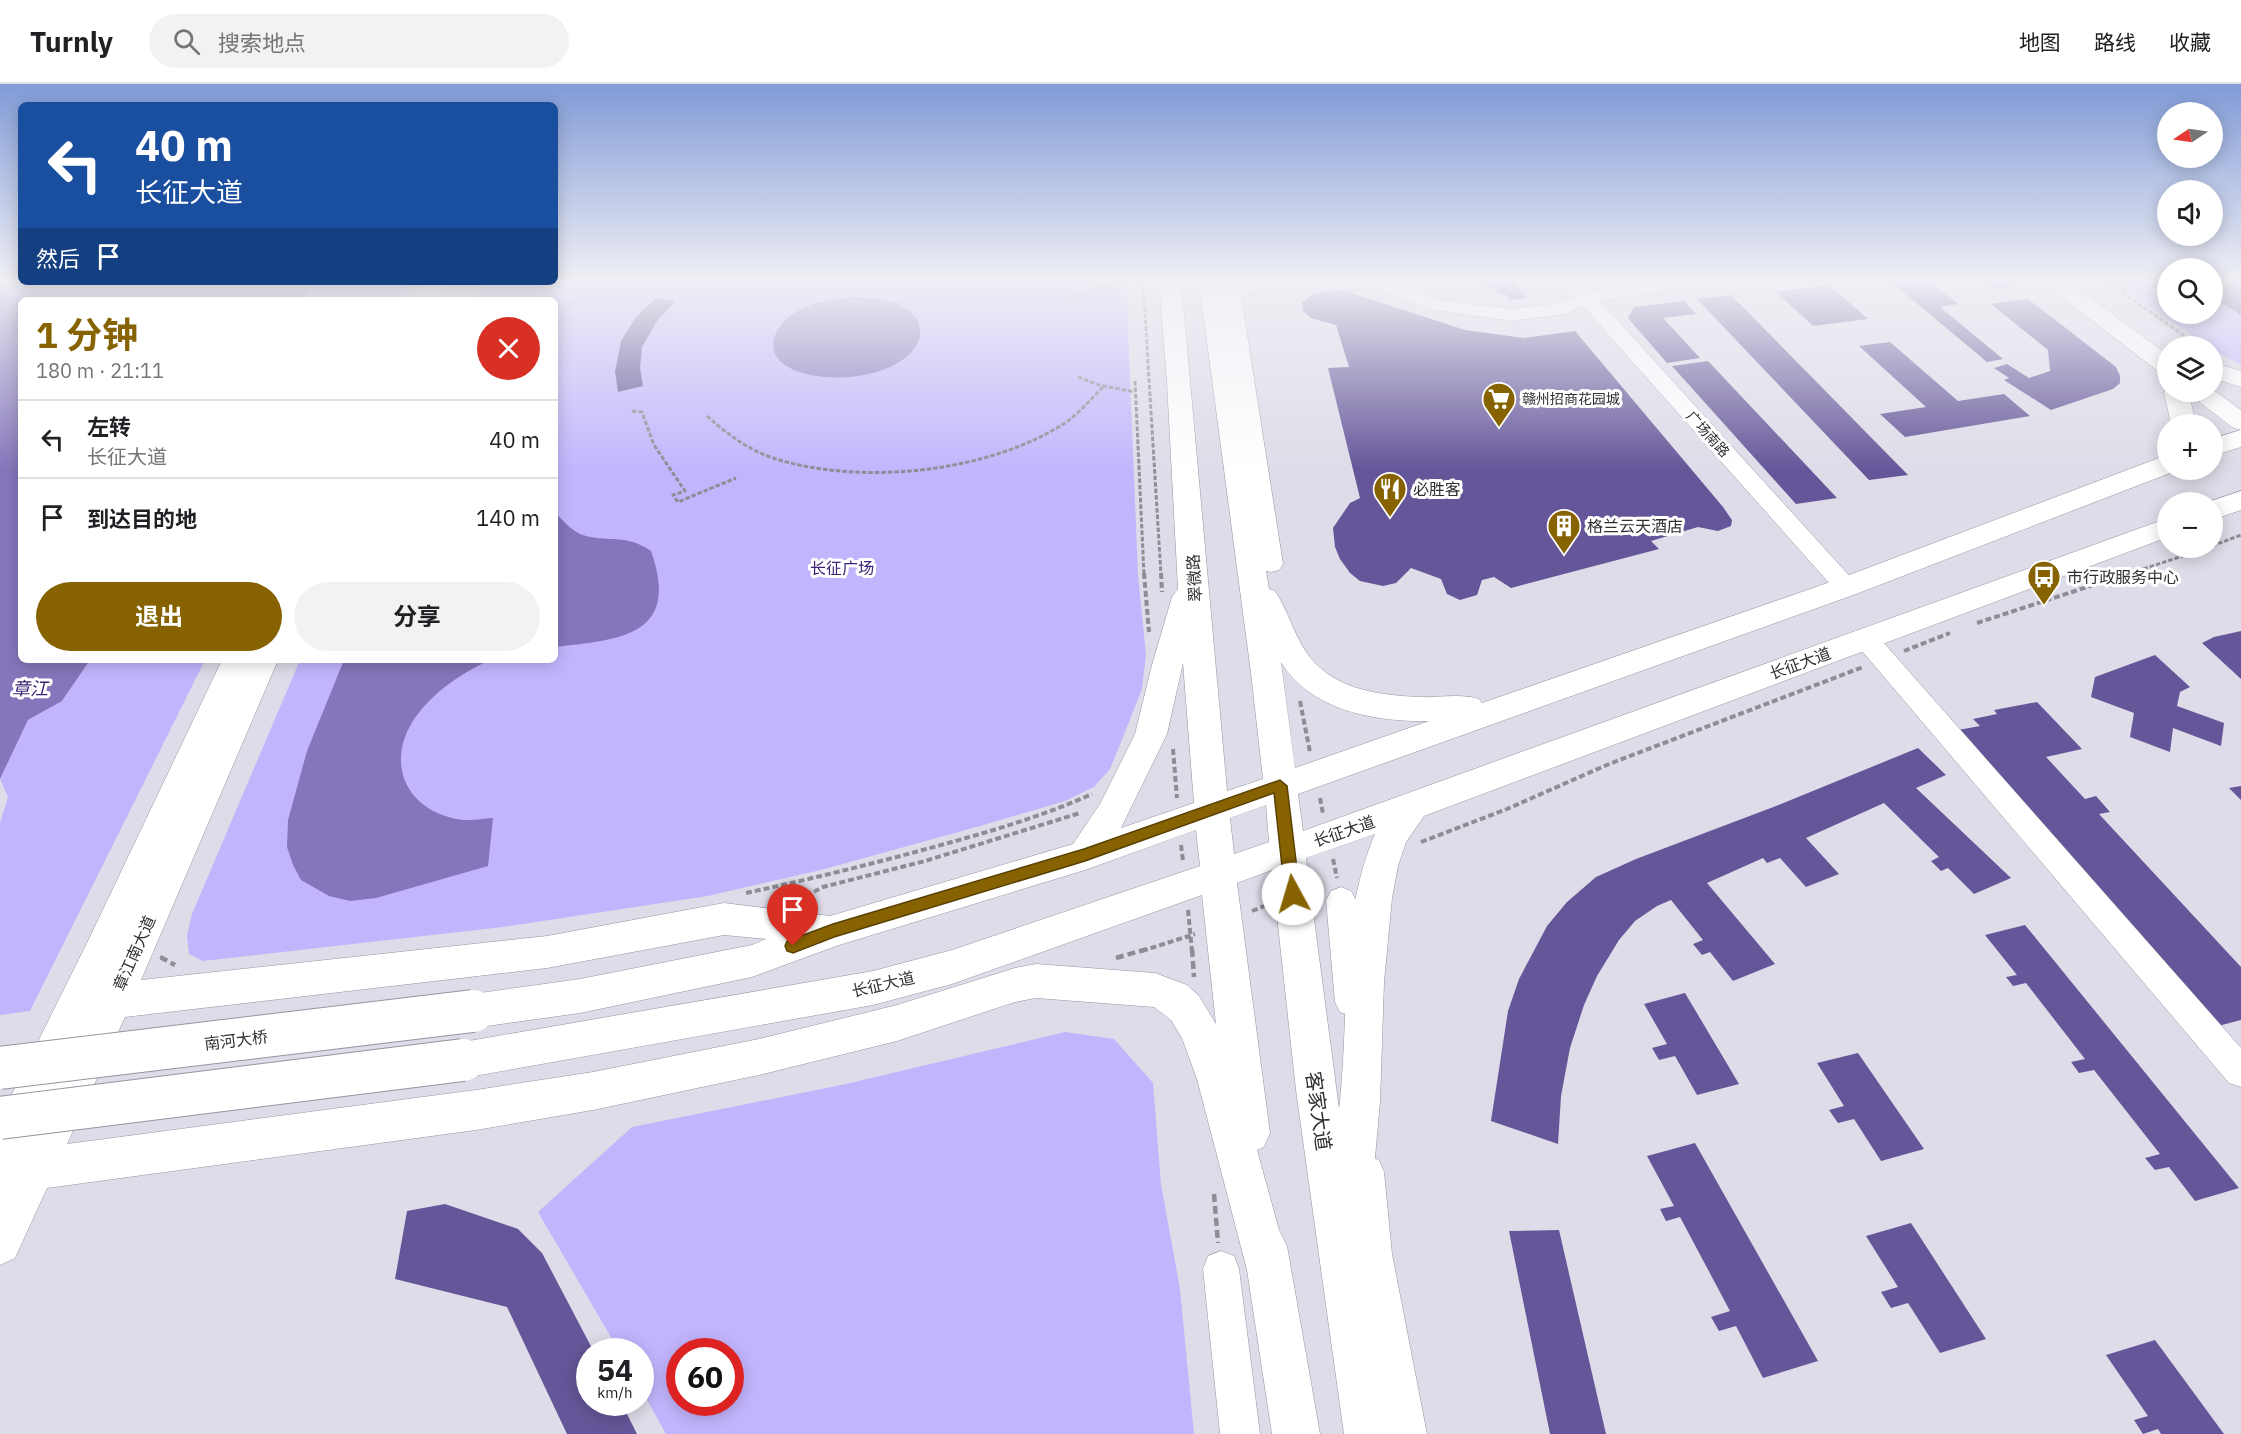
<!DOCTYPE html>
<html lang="zh">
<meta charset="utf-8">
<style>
:root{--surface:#fff;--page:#f2f2f2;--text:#202124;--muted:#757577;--line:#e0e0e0;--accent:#876200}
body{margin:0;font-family:"IBM Plex Sans","Noto Sans SC",sans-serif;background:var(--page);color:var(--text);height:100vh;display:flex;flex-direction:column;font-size:22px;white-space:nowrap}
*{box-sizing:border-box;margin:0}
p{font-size:20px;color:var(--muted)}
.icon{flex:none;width:33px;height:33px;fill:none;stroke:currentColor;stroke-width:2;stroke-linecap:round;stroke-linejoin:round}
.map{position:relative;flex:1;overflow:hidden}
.side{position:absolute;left:18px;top:213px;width:540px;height:366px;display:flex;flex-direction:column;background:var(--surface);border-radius:9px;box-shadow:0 3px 15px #0003}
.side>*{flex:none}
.banner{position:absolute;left:18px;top:18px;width:540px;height:183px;border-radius:9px;box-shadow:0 3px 15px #0003;background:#1a4fa0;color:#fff;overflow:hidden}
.needle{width:39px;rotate:257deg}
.tools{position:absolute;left:2157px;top:18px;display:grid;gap:12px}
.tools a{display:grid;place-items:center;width:66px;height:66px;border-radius:50%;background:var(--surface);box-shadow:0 3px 15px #0003;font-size:30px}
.speed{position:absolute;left:576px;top:1254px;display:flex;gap:12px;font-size:30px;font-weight:700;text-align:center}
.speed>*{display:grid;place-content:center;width:78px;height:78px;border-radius:50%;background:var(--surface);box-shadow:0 3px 15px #0003;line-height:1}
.speed small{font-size:15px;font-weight:400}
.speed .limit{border:9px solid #d22;background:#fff;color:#111}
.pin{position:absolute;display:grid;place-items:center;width:51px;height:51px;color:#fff;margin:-62px -26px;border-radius:50% 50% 50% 0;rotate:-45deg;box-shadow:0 0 6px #0007}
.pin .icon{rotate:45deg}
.me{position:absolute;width:66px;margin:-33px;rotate:354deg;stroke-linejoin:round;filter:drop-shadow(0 0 4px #0008)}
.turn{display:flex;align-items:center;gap:21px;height:126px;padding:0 18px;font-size:27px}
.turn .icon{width:78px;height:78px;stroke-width:2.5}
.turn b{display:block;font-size:42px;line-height:51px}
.then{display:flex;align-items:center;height:57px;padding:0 18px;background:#0003;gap:12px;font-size:22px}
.round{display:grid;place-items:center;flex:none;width:63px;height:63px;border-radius:32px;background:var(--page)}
.head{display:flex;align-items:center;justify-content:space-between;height:102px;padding:0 18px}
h1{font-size:36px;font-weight:700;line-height:45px;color:var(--accent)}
.button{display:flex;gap:12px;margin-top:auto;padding:12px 18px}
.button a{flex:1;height:69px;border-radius:36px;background:var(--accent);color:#fff;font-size:24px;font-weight:700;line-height:69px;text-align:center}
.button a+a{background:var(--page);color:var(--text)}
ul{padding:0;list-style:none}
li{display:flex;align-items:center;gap:18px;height:78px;padding:0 18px;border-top:2px solid var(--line)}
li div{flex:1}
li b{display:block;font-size:22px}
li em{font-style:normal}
header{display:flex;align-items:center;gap:36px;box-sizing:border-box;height:84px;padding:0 30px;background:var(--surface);border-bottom:2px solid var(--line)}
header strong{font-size:28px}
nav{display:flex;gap:33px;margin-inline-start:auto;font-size:21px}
.search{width:420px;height:54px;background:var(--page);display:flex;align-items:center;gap:15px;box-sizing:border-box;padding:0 21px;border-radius:33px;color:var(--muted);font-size:22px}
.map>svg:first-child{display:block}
</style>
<header>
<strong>Turnly</strong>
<div class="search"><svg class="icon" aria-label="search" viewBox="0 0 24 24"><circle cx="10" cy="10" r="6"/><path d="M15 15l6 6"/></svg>搜索地点</div>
<nav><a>地图</a><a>路线</a><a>收藏</a></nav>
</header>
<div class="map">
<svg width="2241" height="1350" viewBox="0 0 2241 1350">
<rect width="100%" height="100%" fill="#dedce8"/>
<path fill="#c3b5fd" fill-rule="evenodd" d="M 1126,197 L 1138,491 L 1146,571 L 1142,605 L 1125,648 L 1110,685 L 1094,703 L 1065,717 L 980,742 L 821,786 L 708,812 L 503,843 L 203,877 L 189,870 L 187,851 L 192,830 L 300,576 L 555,576 L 555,216 L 470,216 L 488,198 Z
M 2111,197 L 2167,197 L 2168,230 L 2212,230 L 2213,197 L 2241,197 L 2241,281 L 2213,266 L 2212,262 L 2207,262 Z
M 320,198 L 415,198 L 398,216 L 300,216 Z
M 90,576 L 205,576 L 30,927 L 0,931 L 0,739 L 8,713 L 0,695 L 28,636 L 62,617 Z
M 1065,948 L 1114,955 L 1153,999 L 1161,1100 L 1180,1205 L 1194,1350 L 666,1350 L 641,1305 L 640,1268 L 619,1267 L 538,1128 L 632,1043 L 846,1000 ZM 680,1268 L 730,1268 L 730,1318 L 680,1318 Z"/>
<path fill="#8576bb" d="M 0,197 L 320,198 L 300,216 L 21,216 L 21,576 L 90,576 L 62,617 L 28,636 L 0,695 Z
M 849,213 C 871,213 902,214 916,234 C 921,242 922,252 917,260 C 891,310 748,303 777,247 C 790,223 824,216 849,213 Z
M 555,429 C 564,437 573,449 586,452 C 611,458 626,450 651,467 C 681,552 620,556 555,563 Z
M 344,576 L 490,576 C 462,589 436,606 417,631 C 386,673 401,721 452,734 C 466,738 479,735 493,734 L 488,782 L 376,814 L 350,817 L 329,812 L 301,796 L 293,781 L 287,763 L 288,736 L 307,667 Z"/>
<path fill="#655699" d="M 1482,197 L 1513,197 L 1527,214 L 1510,216 L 1505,210 L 1500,211 L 1493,204 L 1488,204 Z
M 1890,197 L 1929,197 L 1958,220 L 1940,223 L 2003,275 L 1987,278 Z
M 1986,197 L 2009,197 L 2016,202 L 1996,205 Z
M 2212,197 L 2241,197 L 2241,231 L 2212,213 Z
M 1829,201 L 1868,235 L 1813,242 L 1776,208 Z
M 1342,206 L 1465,246 L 1524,254 L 1575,247 L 1723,423 L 1732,436 L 1731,442 L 1718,447 L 1698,443 L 1651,457 L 1659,465 L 1511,504 L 1494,493 L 1482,496 L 1477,511 L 1460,516 L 1447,510 L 1441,495 L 1411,484 L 1396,499 L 1383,502 L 1360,497 L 1350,489 L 1340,475 L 1335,463 L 1333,444 L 1350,419 L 1360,414 L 1328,284 L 1349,283 L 1336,241 L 1311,234 L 1303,227 L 1302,219 L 1314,209 Z
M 1731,211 L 1908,391 L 1869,396 L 1697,215 Z
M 656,214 L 676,217 L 657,237 L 642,263 L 640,284 L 643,302 L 618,308 L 615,288 L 621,257 L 636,233 Z
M 2028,215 L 2116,283 L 2120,292 L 2120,299 L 2113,305 L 2051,326 L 2004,296 L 2009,294 L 1994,284 L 2007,280 L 2029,294 L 2050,287 L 2048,266 L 1991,220 Z
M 1684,217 L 1696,230 L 1663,234 L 1700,274 L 1667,279 L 1628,234 L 1634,223 Z
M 1890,258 L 1958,317 L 2004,310 L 2030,332 L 1905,353 L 1880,330 L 1926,323 L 1859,262 Z
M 1708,277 L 1837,414 L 1796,420 L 1672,282 Z
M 2241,547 L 2241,595 L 2202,559 L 2214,553 Z
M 2155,571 L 2190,603 L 2180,608 L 2177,622 L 2224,639 L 2221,662 L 2173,644 L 2170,668 L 2130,653 L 2134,629 L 2091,613 L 2095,593 Z
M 2037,618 L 2082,665 L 2046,673 L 2085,715 L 2096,712 L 2110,728 L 2099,730 L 2241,883 L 2241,936 L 2218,942 L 1958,646 L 1980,642 L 1973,635 L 1997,630 L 1994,626 Z
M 1918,664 L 1946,691 L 1916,704 L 2011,794 L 1974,810 L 1948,784 L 1941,787 L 1931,777 L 1939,773 L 1884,719 L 1806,754 L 1839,790 L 1806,803 L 1780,774 L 1767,779 L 1763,774 L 1707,799 L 1775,880 L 1733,897 L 1710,868 L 1702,871 L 1693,860 L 1703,856 L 1671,816 L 1657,822 L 1635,837 L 1619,856 L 1597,892 L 1584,921 L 1570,964 L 1561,1012 L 1558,1060 L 1491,1037 L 1508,927 L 1519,895 L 1547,842 L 1567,818 L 1596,793 L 1636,775 L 1776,722 Z
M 2241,702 L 2241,716 L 2229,704 Z
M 2025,841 L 2239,1104 L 2195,1117 L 2169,1083 L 2155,1086 L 2145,1074 L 2160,1070 L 2094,986 L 2079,989 L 2071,978 L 2085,975 L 2026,899 L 2013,902 L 2006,893 L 2017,891 L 1985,851 Z
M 1685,909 L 1739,1000 L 1697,1011 L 1675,972 L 1659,976 L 1652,964 L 1667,960 L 1644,920 Z
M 1858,969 L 1924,1065 L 1881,1077 L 1854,1035 L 1838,1039 L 1829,1026 L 1844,1022 L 1817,979 Z
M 1695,1059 L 1818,1277 L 1763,1294 L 1736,1242 L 1719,1247 L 1711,1233 L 1730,1227 L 1680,1133 L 1666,1137 L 1660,1125 L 1674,1122 L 1647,1072 Z
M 445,1120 L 518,1145 L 542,1169 L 594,1268 L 590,1268 L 590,1318 L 621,1318 L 637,1350 L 567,1350 L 507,1223 L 395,1195 L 407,1127 Z
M 1911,1139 L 1986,1255 L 1940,1269 L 1908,1219 L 1891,1224 L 1881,1208 L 1898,1203 L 1866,1152 Z
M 1559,1146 L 1606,1350 L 1550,1350 L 1509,1147 Z
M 2155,1256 L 2224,1350 L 2161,1350 L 2158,1345 L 2143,1350 L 2134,1336 L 2148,1332 L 2106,1271 Z"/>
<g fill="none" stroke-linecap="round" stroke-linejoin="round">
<g stroke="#95949f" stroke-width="1">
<path id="minor" d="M 1220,197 L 1238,197 L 1239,200 L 1245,197 L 1271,197 L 1269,201 L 1241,212 L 1283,480 L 1279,486 L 1271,488 L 1263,486 L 1259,480 L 1223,219 L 1209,219 L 1207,215 L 1209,211 L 1221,206 Z
M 1365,197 L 1391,197 L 1440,216 L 1511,225 L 1560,219 L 1575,212 L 1562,197 L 1581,197 L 1591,208 L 1655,197 L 1699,197 L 1697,201 L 1690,203 L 1600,217 L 1854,497 L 1858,503 L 1854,509 L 1846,511 L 1838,509 L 1583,222 L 1565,230 L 1511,237 L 1429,225 L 1367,201 Z
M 1866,546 L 1875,549 L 2241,964 L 2241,1003 L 2229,999 L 1857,561 L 1854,555 L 1857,549 Z
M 1341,803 L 1351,807 L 1356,816 L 1367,918 L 1362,928 L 1351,932 L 1340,928 L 1335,918 L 1326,816 L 1331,807 Z
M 1367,1071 L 1379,1076 L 1384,1088 L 1392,1170 L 1427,1350 L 1387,1350 L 1356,1170 L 1350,1088 L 1355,1076 Z
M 1221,1167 L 1234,1172 L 1239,1185 L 1260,1350 L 1220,1350 L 1203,1185 L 1208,1172 Z"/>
</g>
<g stroke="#95949f" stroke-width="1">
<path id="major" d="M 1159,197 L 1181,197 L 1227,707 L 1263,695 L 1251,589 L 1199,197 L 1221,197 L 1269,505 L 1275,507 C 1287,525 1293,547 1304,565 C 1329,605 1376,611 1419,613 C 1439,614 1460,609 1479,615 L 1482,619 L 1836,496 L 2159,374 L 2168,372 L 2168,386 L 2178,386 L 1856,510 L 1298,710 L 1303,747 L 2168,434 L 2168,453 L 1424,732 L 1406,758 L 1398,782 L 1392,814 L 1384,898 L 1380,1018 L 1369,1140 L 1362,1155 L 1359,1157 L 1392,1350 L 1344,1350 L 1296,1006 L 1272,786 L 1237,799 L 1270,1049 L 1264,1063 L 1257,1066 L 1279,1146 L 1287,1162 L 1320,1350 L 1272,1350 L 1247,1186 L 1197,995 L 1182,954 L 1171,936 L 1154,923 L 1036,914 L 1015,918 L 897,957 L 759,991 L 593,1026 L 476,1046 L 47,1104 L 15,1174 L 0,1181 L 0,1034 L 88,857 L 222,576 L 278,576 L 141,896 L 547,852 L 724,819 L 830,832 L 1073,760 L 1100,720 L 1135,650 L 1152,581 L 1172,513 L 1178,505 L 1167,298 ZM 1281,578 C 1310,627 1376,638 1429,637 L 1295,684 ZM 1183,579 L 1194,719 L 1121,744 L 1167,650 ZM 1266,721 L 1269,758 L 1234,770 L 1230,734 ZM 1196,746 L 1200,782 L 952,866 L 873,887 L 463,958 L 449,963 L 443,976 L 449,989 L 463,994 L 873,921 L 952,900 L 1202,811 L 1216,940 L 1199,912 L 1187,901 L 1155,889 L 1036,880 L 1015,884 L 897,921 L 759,955 L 593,988 L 476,1006 L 67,1060 L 125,933 L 547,884 L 724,851 L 766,855 L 752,861 L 580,895 L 473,910 L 459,915 L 454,927 L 459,939 L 473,944 L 580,929 L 752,893 L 836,862 L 1085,786 ZM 1375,750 C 1338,836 1350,934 1339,1025 L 1306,774 Z
M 2041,197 L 2067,197 L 2168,271 L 2168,290 L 2159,288 Z
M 426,198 L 450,198 L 434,216 L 410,216 Z
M 2212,278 L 2241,287 L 2241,303 L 2212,294 Z
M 2168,303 L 2168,308 L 2212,308 L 2212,305 L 2241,326 L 2241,346 L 2232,343 L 2189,310 L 2196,340 L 2171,340 L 2164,308 Z
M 2241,346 L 2241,363 L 2212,372 L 2212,355 Z
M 2241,407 L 2241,426 L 2212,436 L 2212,418 L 2208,418 Z"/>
</g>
<path stroke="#8e8d95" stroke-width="3" stroke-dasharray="4.5 2" stroke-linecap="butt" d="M 1143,197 L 1161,491
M 2106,197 L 2199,262
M 1070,214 L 1101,203 L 1130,199
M 1078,293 L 1099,301 L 1135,308
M 1135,297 L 1144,491
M 632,327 L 642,328 L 654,361 L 685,407 L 673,411 L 678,418 L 736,394
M 707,332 C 727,350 750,367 776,375 C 864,402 992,388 1068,337 C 1081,327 1092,314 1104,302
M 2212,462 L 2241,451
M 2125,491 L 2207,464"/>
<path stroke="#8e8d95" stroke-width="4" stroke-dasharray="6 3" stroke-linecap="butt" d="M 1144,489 L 1149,548
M 1161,489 L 1162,508
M 1977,539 L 2130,489
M 1904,567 L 1950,549
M 1300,617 L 1310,668
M 1173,665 L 1177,714
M 1320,714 L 1323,730
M 1421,758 L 1507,725 L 1609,680 L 1863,583
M 1181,761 L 1183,777
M 1333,775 L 1337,794
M 746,809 C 811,795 876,779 941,761 C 992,747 1043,732 1092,710
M 798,816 L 823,803 L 925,777 L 1080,729
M 1188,826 L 1192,867
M 1252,827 L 1267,821
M 1142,867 L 1195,850"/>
<path stroke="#8e8d95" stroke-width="4.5" stroke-dasharray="8 4" stroke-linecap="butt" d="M 1192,865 L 1194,893
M 163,872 L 162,874 L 175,881
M 1116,874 L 1147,865
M 1214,1110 L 1218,1159"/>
<use href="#minor" fill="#fff" fill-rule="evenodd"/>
<use href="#major" fill="#fff" fill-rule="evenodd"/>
<g stroke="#95949f" stroke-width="44" stroke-linecap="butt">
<path id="major-bridge" d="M 0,984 L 473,927
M 0,1034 L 463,976"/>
</g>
<use href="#major-bridge" stroke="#fff" stroke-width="42"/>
</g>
<linearGradient id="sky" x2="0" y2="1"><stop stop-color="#809bd6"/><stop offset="0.51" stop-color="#f0eff5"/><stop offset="1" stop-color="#f0eff5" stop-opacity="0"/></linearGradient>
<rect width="2241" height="386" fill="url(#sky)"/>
<path fill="#876200" stroke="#584000" stroke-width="1.5" d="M 1280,696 L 1287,702 L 1300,810 L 1298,814 L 1293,816 L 1288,814 L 1285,810 L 1274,709 L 1085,777 L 834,853 L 793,869 L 787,867 L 785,862 L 787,857 L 833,840 L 1084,765 Z"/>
<defs>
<g id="supermarket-pin" transform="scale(1.725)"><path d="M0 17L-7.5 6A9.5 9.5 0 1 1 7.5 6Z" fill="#876200" stroke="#fff"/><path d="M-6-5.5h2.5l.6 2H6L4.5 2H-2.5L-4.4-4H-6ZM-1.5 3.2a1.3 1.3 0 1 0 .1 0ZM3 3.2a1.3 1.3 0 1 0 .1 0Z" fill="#fff"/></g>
<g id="restaurant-pin" transform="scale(1.725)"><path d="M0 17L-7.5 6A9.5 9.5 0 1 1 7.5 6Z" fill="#876200" stroke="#fff"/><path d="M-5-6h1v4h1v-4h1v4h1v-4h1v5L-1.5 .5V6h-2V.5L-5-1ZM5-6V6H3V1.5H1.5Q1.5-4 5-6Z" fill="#fff"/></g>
<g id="building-pin" transform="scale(1.725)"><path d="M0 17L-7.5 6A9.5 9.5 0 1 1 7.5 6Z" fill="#876200" stroke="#fff"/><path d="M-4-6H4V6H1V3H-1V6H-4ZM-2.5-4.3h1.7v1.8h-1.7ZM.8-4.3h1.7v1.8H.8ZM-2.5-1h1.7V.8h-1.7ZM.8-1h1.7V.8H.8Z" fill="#fff"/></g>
<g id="bus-pin" transform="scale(1.725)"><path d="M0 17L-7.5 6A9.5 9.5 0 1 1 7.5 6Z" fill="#876200" stroke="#fff"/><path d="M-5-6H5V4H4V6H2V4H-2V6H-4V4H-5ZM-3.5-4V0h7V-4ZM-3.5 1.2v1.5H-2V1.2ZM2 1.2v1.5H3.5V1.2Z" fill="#fff"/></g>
</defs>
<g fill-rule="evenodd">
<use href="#supermarket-pin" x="1499" y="315"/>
<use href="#restaurant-pin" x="1390" y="405"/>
<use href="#building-pin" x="1564" y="442"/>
<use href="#bus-pin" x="2044" y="493"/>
</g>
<g text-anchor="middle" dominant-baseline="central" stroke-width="6" stroke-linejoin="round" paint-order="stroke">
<g font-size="14" fill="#302f34" stroke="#fff" text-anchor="start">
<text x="1522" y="315">赣州招商花园城</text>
</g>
<g font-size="14" fill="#302f34" stroke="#fff">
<text transform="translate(1708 350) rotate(48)">广场南路</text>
</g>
<g font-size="16" fill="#302f34" stroke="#fff" text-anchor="start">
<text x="1413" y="405">必胜客</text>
<text x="1587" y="442">格兰云天酒店</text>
<text x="2067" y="493">市行政服务中心</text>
</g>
<g font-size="16" fill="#3e2376" stroke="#fff">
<text x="842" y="484">长征广场</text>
</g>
<g font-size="16" fill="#302f34" stroke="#fff">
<text transform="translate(1194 494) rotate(-93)">翠微路</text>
<text transform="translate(1800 579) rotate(-20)">长征大道</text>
<text transform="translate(1344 747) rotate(-19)">长征大道</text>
<text transform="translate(134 869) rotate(-66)">章江南大道</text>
<text transform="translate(883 900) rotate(-13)">长征大道</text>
<text transform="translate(236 956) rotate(-7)">南河大桥</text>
</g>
<g font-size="18" font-style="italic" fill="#3d2375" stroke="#fff">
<text x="30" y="604">章江</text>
</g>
<g font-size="20" fill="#302f34" stroke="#fff">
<text transform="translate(1319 1027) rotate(82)">客家大道</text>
</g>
</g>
</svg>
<div class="tools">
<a><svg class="needle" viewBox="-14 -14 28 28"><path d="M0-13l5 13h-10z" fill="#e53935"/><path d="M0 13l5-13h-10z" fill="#757577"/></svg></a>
<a><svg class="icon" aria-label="sound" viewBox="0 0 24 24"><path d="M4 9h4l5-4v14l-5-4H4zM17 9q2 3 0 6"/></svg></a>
<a><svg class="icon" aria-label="search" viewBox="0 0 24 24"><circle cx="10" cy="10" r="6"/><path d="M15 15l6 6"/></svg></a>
<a><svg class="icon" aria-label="layers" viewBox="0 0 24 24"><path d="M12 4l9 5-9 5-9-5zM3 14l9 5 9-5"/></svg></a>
<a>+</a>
<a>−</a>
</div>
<div class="speed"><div>54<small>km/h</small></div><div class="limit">60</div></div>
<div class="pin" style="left:793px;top:862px;background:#d93025"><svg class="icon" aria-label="arrive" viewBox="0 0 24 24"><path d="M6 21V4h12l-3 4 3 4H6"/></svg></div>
<svg class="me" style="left:1293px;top:810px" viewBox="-20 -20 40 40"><circle r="19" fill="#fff"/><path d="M0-13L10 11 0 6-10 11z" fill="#876200"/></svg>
<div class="banner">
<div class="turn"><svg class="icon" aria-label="left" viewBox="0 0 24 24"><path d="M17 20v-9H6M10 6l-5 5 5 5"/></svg><div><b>40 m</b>长征大道</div></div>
<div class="then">然后<svg class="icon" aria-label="arrive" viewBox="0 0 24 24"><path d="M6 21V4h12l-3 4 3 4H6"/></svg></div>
</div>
<section class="side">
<div class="head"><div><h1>1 分钟</h1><p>180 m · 21:11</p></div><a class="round" style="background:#d93025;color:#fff"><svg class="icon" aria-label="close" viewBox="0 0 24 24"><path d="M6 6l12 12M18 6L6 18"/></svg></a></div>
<ul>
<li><svg class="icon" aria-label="left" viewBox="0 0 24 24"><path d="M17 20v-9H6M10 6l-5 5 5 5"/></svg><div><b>左转</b><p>长征大道</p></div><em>40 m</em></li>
<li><svg class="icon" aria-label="arrive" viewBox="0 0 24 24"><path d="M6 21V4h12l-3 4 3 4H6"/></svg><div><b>到达目的地</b></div><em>140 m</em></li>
</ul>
<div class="button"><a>退出</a><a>分享</a></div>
</section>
</div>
